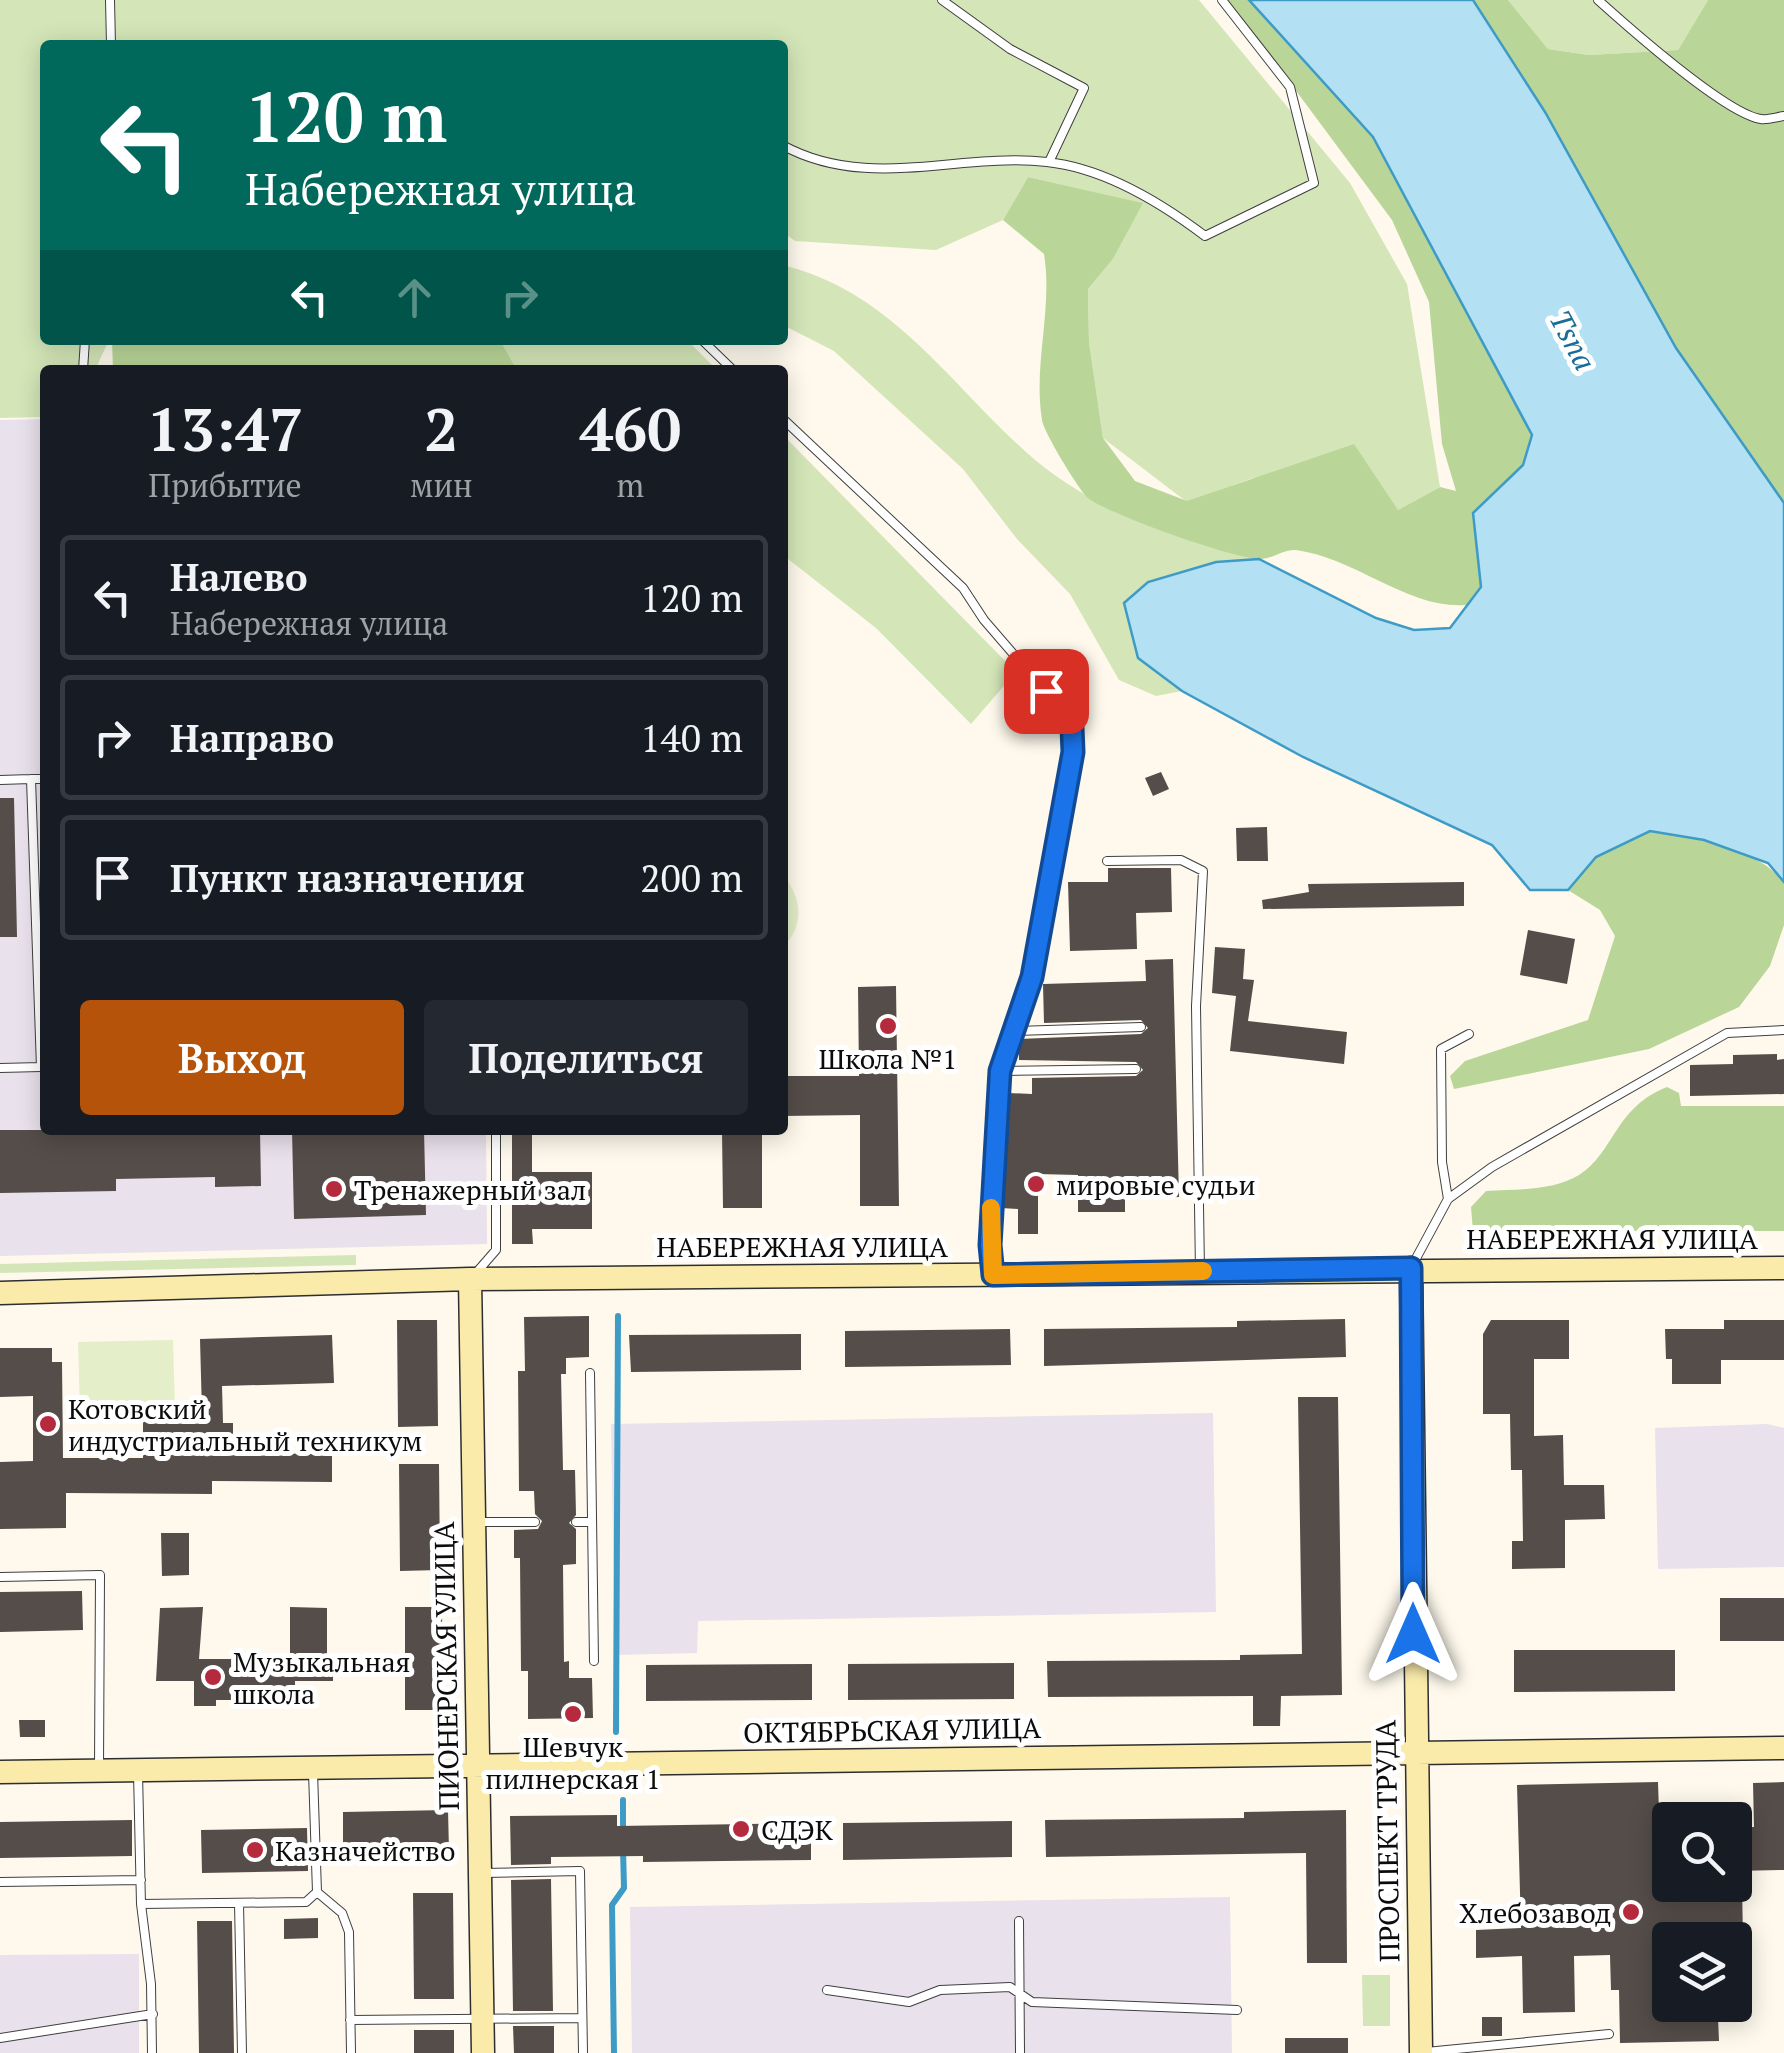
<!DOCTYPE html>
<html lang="ru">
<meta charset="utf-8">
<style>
:root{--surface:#171b24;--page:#242831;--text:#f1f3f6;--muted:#9ea1a6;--line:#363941;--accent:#b45309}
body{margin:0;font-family:"PT Serif",serif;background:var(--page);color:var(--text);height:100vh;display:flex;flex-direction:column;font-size:38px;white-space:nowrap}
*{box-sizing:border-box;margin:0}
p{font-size:32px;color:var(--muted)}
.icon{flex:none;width:55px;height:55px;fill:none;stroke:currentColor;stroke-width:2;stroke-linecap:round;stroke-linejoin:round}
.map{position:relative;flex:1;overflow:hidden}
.panel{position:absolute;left:40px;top:365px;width:748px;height:770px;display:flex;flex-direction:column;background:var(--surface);border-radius:10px;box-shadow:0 5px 25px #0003}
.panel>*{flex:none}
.banner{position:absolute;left:40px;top:40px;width:748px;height:305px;border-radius:10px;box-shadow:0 5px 25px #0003;background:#00695c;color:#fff;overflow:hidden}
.buttons{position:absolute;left:1652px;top:1802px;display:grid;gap:20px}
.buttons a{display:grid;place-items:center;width:100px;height:100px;border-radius:10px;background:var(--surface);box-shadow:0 5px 25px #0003;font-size:50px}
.pin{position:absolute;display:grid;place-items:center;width:85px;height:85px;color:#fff;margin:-42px;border-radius:20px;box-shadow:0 5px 15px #0006}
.me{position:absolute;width:110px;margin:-55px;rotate:0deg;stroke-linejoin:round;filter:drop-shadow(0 0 8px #0008)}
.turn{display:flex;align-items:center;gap:35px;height:210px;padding:0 40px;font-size:45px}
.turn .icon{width:130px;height:130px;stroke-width:2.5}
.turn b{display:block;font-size:70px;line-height:85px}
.lanes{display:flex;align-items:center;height:95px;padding:0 40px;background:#0003;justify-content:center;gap:50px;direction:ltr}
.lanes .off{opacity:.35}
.eta{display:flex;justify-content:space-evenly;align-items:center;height:170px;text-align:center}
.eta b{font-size:60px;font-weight:700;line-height:70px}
.primary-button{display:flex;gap:20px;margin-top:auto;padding:20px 40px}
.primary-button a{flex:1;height:115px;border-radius:10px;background:var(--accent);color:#fff;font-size:40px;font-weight:700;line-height:115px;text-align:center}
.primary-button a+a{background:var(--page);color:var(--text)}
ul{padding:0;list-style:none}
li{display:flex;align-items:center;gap:30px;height:125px;margin:0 20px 15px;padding:0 20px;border:5px solid var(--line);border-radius:10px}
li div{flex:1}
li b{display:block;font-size:38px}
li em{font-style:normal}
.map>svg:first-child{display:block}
</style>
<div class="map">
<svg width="1784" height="2053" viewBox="0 0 1784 2053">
<rect width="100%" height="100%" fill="#fef9ec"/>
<path fill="#e9e1eb" d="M 45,419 L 45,1130 L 486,1130 L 487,1244 L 0,1256 L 0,420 Z
M 1213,1413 L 1216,1612 L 698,1621 L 697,1653 L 615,1655 L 611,1424 Z
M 1767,1424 L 1784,1428 L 1784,1567 L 1658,1569 L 1655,1428 Z
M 1230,1897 L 1232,2053 L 632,2053 L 630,1907 Z
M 139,1954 L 139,2053 L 0,2053 L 0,1955 Z"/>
<path fill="#d4e6b8" d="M 0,0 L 1199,0 L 1350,183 L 1407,284 L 1440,487 L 1398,510 L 1253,478 L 1187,502 L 1103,438 L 1089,342 L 1088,289 L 1113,259 L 1142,203 L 1028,177 L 1003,220 L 936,250 L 795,241 L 783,232 L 782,45 L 45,45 L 45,340 L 109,340 L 95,370 L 45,370 L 45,417 L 0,418 Z
M 1508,0 L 1708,0 L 1678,50 L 1589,55 L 1548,49 Z
M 782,265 C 890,290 950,384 1026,452 C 1090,510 1177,538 1259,559 C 1210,562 1162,570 1124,603 L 1138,658 L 1182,691 L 1156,696 L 1119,680 L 1070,594 L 1017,539 L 963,469 L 834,351 L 783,325 Z
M 500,340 L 687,340 L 717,370 L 517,370 Z
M 782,434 L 1016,672 L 971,724 L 876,628 L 783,555 Z
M 356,1255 L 356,1265 L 0,1273 L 0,1264 Z
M 1362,1975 L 1390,1975 L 1390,2026 L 1363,2026 Z"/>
<path fill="#b9d698" d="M 1222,0 L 1249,0 L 1373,137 L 1532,435 L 1523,465 L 1473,513 L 1481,587 L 1467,605 C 1409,610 1356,558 1296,550 C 1284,549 1272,559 1260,559 C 1234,559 1108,514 1088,498 C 1079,490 1043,431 1042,420 C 1033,364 1053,309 1044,254 L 1003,220 L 1028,177 L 1143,203 L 1113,259 L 1088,289 L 1089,342 L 1103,438 L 1135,481 L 1187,501 L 1354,444 L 1398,510 L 1440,487 L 1456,491 L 1442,444 L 1429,302 L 1392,220 L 1245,22 Z
M 1473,0 L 1508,0 L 1548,49 L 1589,55 L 1678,50 L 1708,0 L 1784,0 L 1784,503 L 1676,348 L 1545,112 Z
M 112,340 L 500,340 L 517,370 L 113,370 Z
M 1650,831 C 1696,839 1753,845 1784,882 L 1784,925 L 1770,966 L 1739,1007 L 1649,1049 L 1454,1089 L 1450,1076 L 1465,1061 L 1588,1020 L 1615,936 L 1600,910 L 1568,890 L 1596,857 Z
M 1667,1087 L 1679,1093 L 1681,1106 L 1784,1106 L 1784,1231 L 1473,1231 L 1471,1207 L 1486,1191 C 1516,1189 1553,1191 1579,1175 C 1615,1152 1614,1108 1667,1087 Z"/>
<path fill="#e4eec9" d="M 783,875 C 802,897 805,926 783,947 Z
M 173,1340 L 175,1410 L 80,1412 L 78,1342 Z"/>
<path fill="#b4e0f3" stroke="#3e9bc6" stroke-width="2.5" d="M 1249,0 L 1473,0 L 1545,112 L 1676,348 L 1784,503 L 1784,882 L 1768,863 L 1704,840 L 1650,831 L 1596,857 L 1568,890 L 1530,890 L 1492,845 L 1303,757 L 1182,691 L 1138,658 L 1124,603 L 1148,582 L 1216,562 L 1259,559 L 1376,618 L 1414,630 L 1450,628 L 1481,587 L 1473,513 L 1523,465 L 1532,435 L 1373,137 Z"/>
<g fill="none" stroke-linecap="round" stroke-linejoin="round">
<path stroke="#3e9bc6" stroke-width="6" d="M 616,1732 L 618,1316
M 623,1800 L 623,1831
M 614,2053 L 612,1905 L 624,1888 L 623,1848"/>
</g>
<path fill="#544d49" d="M 1161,772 L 1169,789 L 1153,796 L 1145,778 Z
M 0,798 L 14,798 L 17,937 L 0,937 Z
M 1267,827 L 1268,861 L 1237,861 L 1236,828 Z
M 1108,868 L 1171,868 L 1172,912 L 1136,913 L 1137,949 L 1070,951 L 1068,882 L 1108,882 Z
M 1464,882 L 1464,906 L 1263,909 L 1262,900 L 1309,892 L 1308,884 Z
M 1528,930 L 1575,939 L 1567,984 L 1520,975 Z
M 1215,947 L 1245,949 L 1243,979 L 1254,980 L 1248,1021 L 1347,1032 L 1344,1064 L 1230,1051 L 1236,996 L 1212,993 Z
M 1173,959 L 1179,1197 L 1160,1198 L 1159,1185 L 1125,1186 L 1125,1212 L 1078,1212 L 1078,1175 L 1038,1174 L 1038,1234 L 1018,1234 L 1018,1209 L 1001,1208 L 1009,1093 L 1032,1094 L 1032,1078 L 1136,1076 L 1143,1070 L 1136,1062 L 1019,1060 L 1019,1039 L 1141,1034 L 1148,1028 L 1141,1020 L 1044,1023 L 1043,984 L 1146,981 L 1145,960 Z
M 896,986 L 899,1206 L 860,1206 L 860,1115 L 782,1116 L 782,1076 L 859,1076 L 858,987 Z
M 1777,1054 L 1777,1060 L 1784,1059 L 1784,1094 L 1690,1096 L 1690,1065 L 1733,1064 L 1733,1055 Z
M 0,1130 L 260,1130 L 261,1186 L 215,1187 L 215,1177 L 116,1179 L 116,1191 L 0,1193 Z
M 292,1130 L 424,1130 L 426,1215 L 294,1219 Z
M 512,1130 L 532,1130 L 532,1172 L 592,1172 L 592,1229 L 532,1229 L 533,1244 L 512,1244 Z
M 722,1130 L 762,1130 L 762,1208 L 723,1208 Z
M 589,1316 L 589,1357 L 566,1358 L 566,1374 L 561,1374 L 563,1470 L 575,1470 L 576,1515 L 569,1523 L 576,1529 L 576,1564 L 563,1565 L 564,1662 L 569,1661 L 569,1678 L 592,1678 L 593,1718 L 528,1719 L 528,1671 L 521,1671 L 520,1558 L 514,1558 L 514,1530 L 538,1529 L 542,1521 L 535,1514 L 534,1491 L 519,1491 L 518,1371 L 525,1371 L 524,1317 Z
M 1345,1319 L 1346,1357 L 1044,1366 L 1044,1329 L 1237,1327 L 1237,1321 Z
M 397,1320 L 437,1320 L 438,1426 L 398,1427 Z
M 1491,1320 L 1569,1320 L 1569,1359 L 1534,1359 L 1534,1436 L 1563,1435 L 1564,1485 L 1604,1485 L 1605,1519 L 1565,1520 L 1565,1568 L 1512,1569 L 1512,1541 L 1523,1541 L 1522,1470 L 1511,1470 L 1510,1414 L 1483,1414 L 1483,1334 Z
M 1724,1320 L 1784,1320 L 1784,1360 L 1721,1360 L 1721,1384 L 1672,1384 L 1672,1359 L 1666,1359 L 1665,1329 L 1724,1329 Z
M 1010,1329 L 1011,1365 L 845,1367 L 845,1331 Z
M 801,1334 L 801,1370 L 631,1372 L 629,1335 Z
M 332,1335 L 334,1383 L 222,1386 L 223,1423 L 233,1423 L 233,1453 L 332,1454 L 332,1482 L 212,1481 L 212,1494 L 66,1493 L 66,1528 L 0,1529 L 0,1462 L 33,1461 L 33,1396 L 0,1397 L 0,1348 L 52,1348 L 52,1362 L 62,1362 L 63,1458 L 143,1458 L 143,1413 L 202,1413 L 200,1339 Z
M 1298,1397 L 1338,1397 L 1342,1695 L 1281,1696 L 1280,1726 L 1253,1726 L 1253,1696 L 1048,1697 L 1047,1661 L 1240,1660 L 1240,1655 L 1302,1654 Z
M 399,1464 L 439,1464 L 440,1570 L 400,1571 Z
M 161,1533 L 189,1533 L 189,1575 L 162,1576 Z
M 82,1591 L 83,1630 L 0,1632 L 0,1592 Z
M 1720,1598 L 1784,1598 L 1784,1641 L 1720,1641 Z
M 203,1607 L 199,1659 L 290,1659 L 290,1607 L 327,1608 L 327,1658 L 333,1658 L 333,1681 L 295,1681 L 295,1706 L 273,1706 L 273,1700 L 216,1700 L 216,1706 L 194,1706 L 194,1681 L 156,1681 L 160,1608 Z
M 405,1607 L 442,1607 L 443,1710 L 405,1710 Z
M 1514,1650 L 1675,1650 L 1675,1691 L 1514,1692 Z
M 1014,1663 L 1014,1699 L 848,1700 L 848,1664 Z
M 812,1664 L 812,1700 L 646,1701 L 646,1665 Z
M 19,1720 L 45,1720 L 45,1737 L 20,1737 Z
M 1658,1782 L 1659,1813 L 1670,1813 L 1670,1885 L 1742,1885 L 1743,1940 L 1670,1940 L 1670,2018 L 1718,2017 L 1719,2041 L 1620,2043 L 1619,1990 L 1611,1990 L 1610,1955 L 1574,1956 L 1575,2012 L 1523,2013 L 1522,1956 L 1476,1958 L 1476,1930 L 1521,1928 L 1517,1785 Z
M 1784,1782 L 1784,1870 L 1735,1871 L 1735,1827 L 1754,1827 L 1753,1783 Z
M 448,1810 L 449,1851 L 343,1852 L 343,1812 Z
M 1346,1810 L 1347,1963 L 1307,1963 L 1306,1853 L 1046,1857 L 1045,1820 L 1244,1818 L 1244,1812 Z
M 617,1815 L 617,1826 L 811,1823 L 811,1860 L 643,1862 L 643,1856 L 551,1857 L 551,1864 L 511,1865 L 510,1816 Z
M 132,1820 L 132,1856 L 0,1858 L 0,1822 Z
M 1012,1821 L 1012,1857 L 843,1860 L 843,1823 Z
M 307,1828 L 308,1871 L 202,1873 L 201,1830 Z
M 551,1879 L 553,2011 L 513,2011 L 511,1880 Z
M 413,1893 L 453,1893 L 454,1999 L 414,1999 Z
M 318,1918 L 318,1938 L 284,1939 L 284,1919 Z
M 197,1921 L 232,1921 L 234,2053 L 199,2053 Z
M 1482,2017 L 1502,2017 L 1502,2036 L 1482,2036 Z
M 513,2026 L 554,2026 L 554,2053 L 514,2053 Z
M 414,2030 L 454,2030 L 454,2053 L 414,2053 Z
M 1285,2038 L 1348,2038 L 1348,2053 L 1285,2053 Z"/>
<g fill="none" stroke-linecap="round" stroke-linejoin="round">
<g stroke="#3f3f3f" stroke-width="10">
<path id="lane" d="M 110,0 L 111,45
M 942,0 L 1010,49 L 1084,88 L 1049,162
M 1598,0 C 1627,26 1726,114 1761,119 C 1767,120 1777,117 1784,116
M 782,145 C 868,192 956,152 1047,162 C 1104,168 1160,202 1205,236 L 1314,183 L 1290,87 L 1222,0
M 702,340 L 733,370
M 83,370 L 85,340
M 782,418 L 963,588 L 984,620 L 1061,709 L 1072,728 L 1073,752 L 1032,977 L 1000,1071 L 990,1245 L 993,1273
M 0,780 L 31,779
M 1107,861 L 1181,860 L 1203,871 L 1196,1006 L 1200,1271
M 1014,1031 L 1141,1027
M 0,1068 L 41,1067 L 31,779 L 45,779
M 1000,1071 L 1136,1069
M 1448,1199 L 1442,1162 L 1441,1049 L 1469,1034
M 1413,1264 L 1448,1199 L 1492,1167 L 1727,1033 L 1784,1030
M 476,1273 L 496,1250 L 496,1130
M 590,1373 L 594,1661
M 479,1522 L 535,1522
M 576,1522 L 592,1522
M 0,1577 L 100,1575 L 99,1767
M 138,1773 L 141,1904 L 151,1984 L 152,2053
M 484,1873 L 580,1871 L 583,2053
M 0,1882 L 141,1880
M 317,1892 L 342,1913 L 349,1932 L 351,2053
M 239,1903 L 242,2053
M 141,1904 L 306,1902 L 317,1892 L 313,1772
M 1019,1921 L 1020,2053
M 827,1990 L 909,2002 L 940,1990 L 1010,1987 L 1032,2002 L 1237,2010
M 350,2020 L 582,2018
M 0,2038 L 153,2014
M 1426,2052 L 1609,2034"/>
</g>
<g stroke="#2e2e2e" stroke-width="25">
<path id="secondary" d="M 1411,1268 L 1421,2053
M 470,1279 L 483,2053
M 0,1293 L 470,1279 L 1784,1268
M 0,1772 L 1784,1748"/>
</g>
<use href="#lane" stroke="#fff" stroke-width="8"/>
<use href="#secondary" stroke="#fbebab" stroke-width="22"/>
</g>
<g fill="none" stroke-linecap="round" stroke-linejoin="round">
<g stroke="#114b97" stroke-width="25">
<path id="route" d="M 1046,691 L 1072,728 L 1073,752 L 1032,977 L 1000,1071 L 990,1245 L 993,1275 L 1411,1268 L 1413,1634"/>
</g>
<use href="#route" stroke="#1a73e8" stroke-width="18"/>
<path stroke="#f59e0b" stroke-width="18" d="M 991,1208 L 993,1275 L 1203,1271"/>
</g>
<g fill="#b52b3d" stroke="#fff" stroke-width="4">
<circle cx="888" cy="1026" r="10"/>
<circle cx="1036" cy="1184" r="10"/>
<circle cx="334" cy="1189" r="10"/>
<circle cx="48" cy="1424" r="10"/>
<circle cx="213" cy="1677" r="10"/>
<circle cx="573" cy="1714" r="10"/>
<circle cx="741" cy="1829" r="10"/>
<circle cx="255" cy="1850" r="10"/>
<circle cx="1631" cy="1912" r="10"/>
</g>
<g text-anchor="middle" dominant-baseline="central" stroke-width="10" stroke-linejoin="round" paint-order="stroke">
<g font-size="28" fill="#0c0c0c" stroke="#fff" text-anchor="start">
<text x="888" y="1058" text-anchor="middle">Школа №1</text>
<text x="1056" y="1184">мировые судьи</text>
<text x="354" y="1189">Тренажерный зал</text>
<text x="68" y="1408">Котовский<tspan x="68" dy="32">индустриальный техникум</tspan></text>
<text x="233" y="1661">Музыкальная<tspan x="233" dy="32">школа</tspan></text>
<text x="573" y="1746" text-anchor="middle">Шевчук<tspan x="573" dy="32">пилнерская 1</tspan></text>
<text x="761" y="1829">СДЭК</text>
<text x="275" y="1850">Казначейство</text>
<text x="1611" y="1912" text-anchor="end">Хлебозавод</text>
</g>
<g font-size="28" fill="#0c0c0c" stroke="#fff">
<text x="1612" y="1238">НАБЕРЕЖНАЯ УЛИЦА</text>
<text x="802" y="1246">НАБЕРЕЖНАЯ УЛИЦА</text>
<text transform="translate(446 1666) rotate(-91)">ПИОНЕРСКАЯ УЛИЦА</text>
<text transform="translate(892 1730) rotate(-1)">ОКТЯБРЬСКАЯ УЛИЦА</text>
<text transform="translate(1387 1841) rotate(-91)">ПРОСПЕКТ ТРУДА</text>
</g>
<g font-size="30" font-style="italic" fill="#1c6c98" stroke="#fff">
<text transform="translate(1573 340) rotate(62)">Tsna</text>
</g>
</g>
</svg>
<div class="buttons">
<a><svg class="icon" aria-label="search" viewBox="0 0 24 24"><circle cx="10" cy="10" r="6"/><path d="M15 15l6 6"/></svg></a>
<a><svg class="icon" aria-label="layers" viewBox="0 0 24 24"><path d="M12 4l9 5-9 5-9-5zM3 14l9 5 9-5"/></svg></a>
</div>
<div class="pin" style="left:1046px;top:691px;background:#d93025"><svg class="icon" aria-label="arrive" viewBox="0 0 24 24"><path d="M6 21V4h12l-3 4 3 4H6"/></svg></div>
<svg class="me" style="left:1413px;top:1634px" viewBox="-20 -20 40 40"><path d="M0-17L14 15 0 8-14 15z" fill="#1a73e8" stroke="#fff" stroke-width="4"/></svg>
<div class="banner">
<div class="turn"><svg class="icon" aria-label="left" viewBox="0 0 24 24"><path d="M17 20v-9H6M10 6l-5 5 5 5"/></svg><div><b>120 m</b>Набережная улица</div></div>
<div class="lanes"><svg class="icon" aria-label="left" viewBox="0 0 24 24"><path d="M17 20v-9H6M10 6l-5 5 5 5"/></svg><svg class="icon off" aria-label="ahead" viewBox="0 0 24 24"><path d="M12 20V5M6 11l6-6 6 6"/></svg><svg class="icon off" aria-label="right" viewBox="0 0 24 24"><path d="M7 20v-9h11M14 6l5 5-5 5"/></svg></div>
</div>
<section class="panel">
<div class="eta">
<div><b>13:47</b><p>Прибытие</p></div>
<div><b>2</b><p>мин</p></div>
<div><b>460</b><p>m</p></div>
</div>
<ul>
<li><svg class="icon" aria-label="left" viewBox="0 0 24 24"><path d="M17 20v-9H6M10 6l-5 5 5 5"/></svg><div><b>Налево</b><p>Набережная улица</p></div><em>120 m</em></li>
<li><svg class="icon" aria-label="right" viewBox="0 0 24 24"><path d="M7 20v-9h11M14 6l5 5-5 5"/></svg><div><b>Направо</b></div><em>140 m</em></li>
<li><svg class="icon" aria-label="arrive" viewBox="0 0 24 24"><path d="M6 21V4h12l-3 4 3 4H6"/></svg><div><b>Пункт назначения</b></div><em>200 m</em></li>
</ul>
<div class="primary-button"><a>Выход</a><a>Поделиться</a></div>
</section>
</div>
